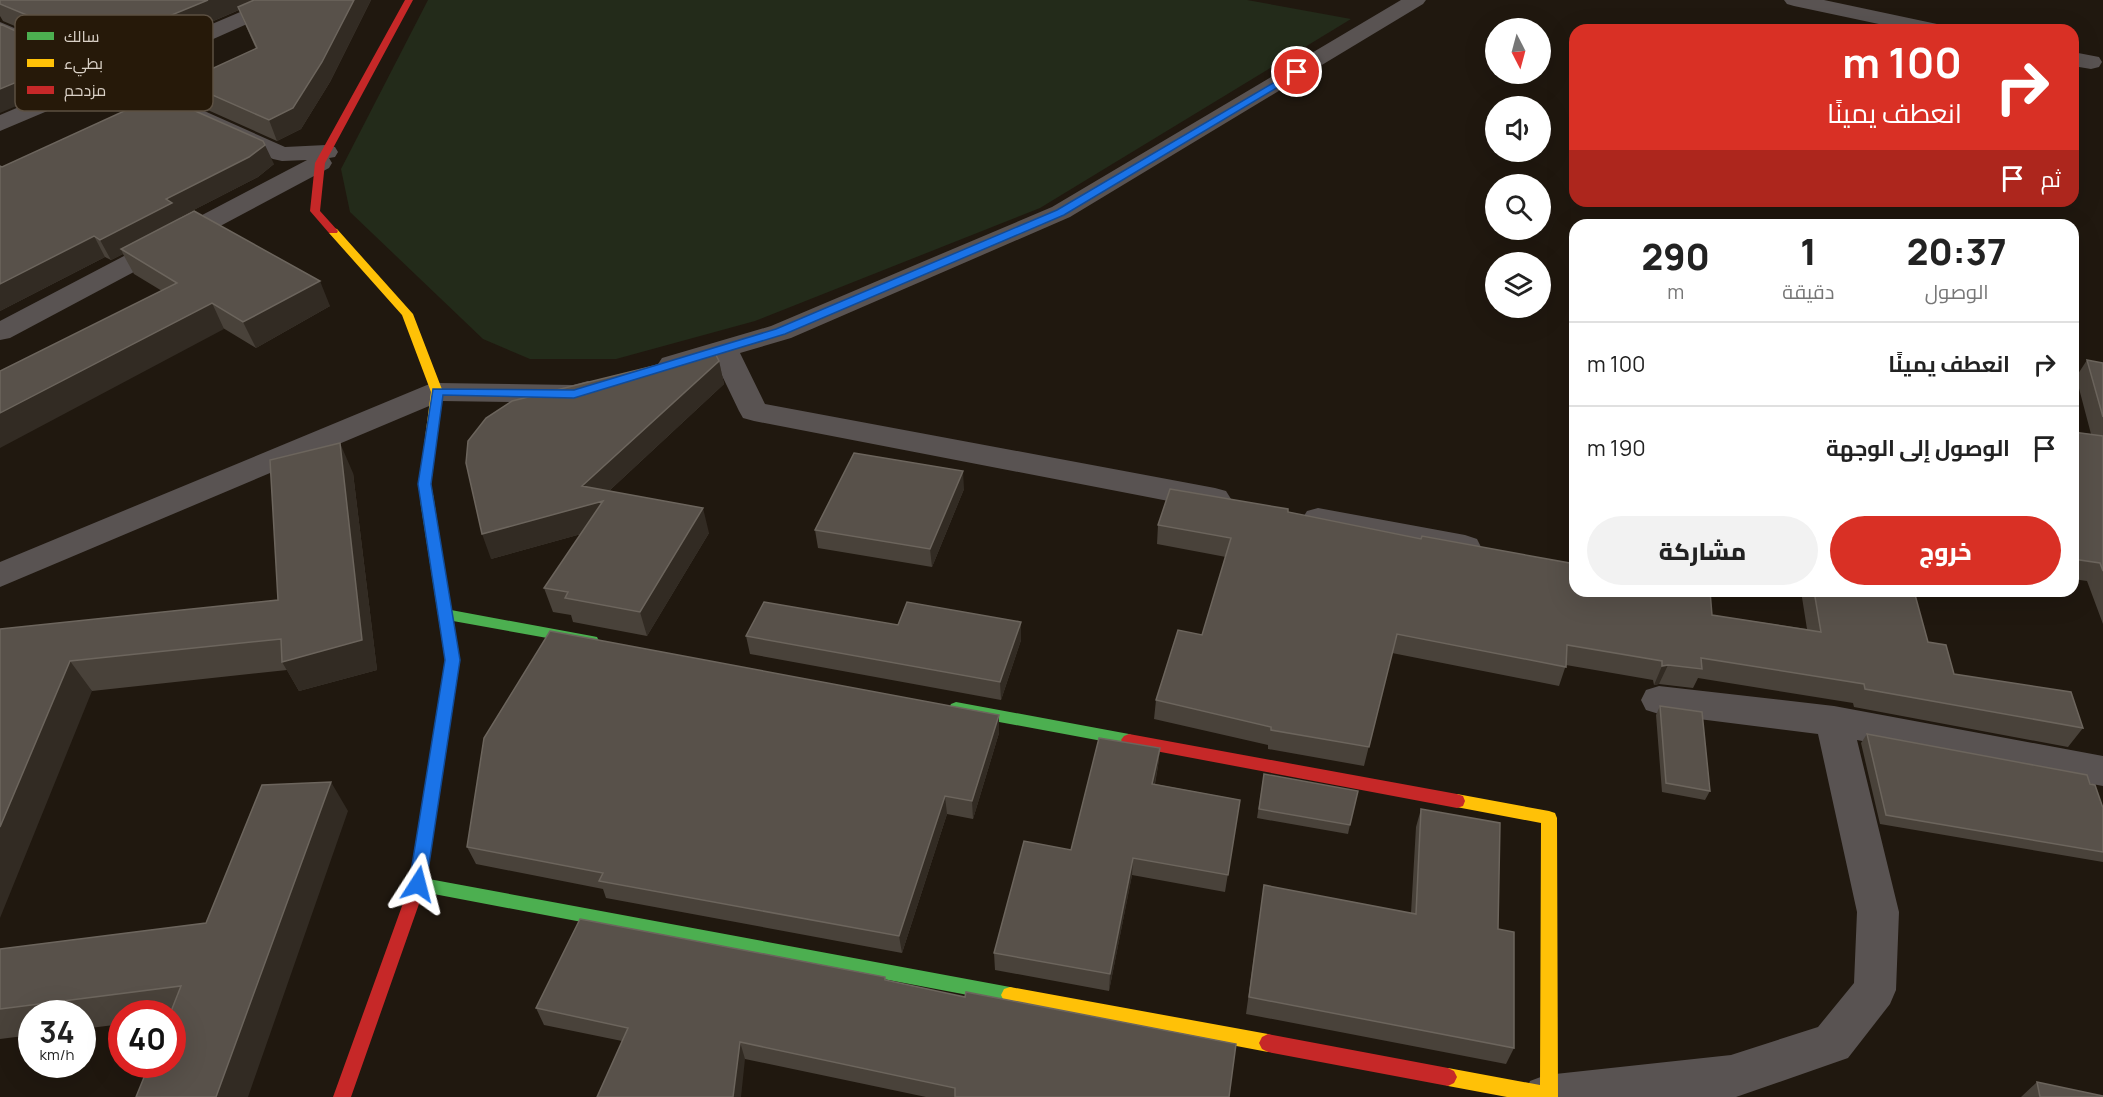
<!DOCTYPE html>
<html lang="ar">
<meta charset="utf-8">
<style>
:root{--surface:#fff;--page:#f2f2f2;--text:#222;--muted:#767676;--line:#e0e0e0;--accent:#d93025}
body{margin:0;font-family:Manrope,Cairo,sans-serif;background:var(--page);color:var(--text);direction:rtl;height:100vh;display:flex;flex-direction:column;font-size:22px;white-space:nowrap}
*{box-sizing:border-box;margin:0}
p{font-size:20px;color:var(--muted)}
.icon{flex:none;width:33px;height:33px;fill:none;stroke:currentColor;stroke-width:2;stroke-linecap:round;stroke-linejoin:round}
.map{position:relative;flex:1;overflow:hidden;direction:ltr}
.side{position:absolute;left:1569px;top:219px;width:510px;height:378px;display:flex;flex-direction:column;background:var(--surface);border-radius:18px;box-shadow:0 6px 24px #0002;direction:rtl}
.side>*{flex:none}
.hud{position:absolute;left:1569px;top:24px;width:510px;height:183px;border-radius:18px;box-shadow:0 6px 24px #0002;direction:rtl;background:#d93025;color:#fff;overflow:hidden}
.needle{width:39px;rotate:174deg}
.tools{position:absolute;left:1485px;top:18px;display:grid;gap:12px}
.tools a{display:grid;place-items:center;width:66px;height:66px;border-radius:50%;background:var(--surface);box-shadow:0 6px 24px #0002;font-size:30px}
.speed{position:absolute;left:18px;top:1000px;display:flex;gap:12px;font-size:30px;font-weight:700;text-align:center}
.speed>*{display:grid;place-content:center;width:78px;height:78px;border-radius:50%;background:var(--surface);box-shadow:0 6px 24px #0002;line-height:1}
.speed small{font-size:15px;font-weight:400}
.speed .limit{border:9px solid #d22;background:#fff;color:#111}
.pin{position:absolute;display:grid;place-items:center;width:51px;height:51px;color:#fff;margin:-26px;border:3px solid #fff;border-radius:50%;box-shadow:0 2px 6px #0007}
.me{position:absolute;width:66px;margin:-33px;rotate:9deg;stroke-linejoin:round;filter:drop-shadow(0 0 4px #0008)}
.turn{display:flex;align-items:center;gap:21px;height:126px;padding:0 18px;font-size:27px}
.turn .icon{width:78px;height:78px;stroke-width:2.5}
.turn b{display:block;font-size:42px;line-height:51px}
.then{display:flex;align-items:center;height:57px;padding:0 18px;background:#0003;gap:12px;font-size:22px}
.eta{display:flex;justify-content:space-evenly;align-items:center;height:102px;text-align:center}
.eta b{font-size:36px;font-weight:800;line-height:42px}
.primary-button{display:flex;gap:12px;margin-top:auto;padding:12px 18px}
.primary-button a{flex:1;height:69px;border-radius:36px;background:var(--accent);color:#fff;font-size:24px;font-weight:800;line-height:69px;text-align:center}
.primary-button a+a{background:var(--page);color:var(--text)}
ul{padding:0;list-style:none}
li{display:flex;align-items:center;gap:18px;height:84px;padding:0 18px;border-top:2px solid var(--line)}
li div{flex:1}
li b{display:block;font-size:22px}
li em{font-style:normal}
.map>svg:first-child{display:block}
</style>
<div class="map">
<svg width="2103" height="1097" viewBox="0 0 2103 1097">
<rect width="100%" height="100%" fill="#20180f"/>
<path fill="#232b1a" d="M 428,0 L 1247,0 L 1351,19 L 1040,208 L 755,321 L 616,359 L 530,359 L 483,339 L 350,212 L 341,169 Z"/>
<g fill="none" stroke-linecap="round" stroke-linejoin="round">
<path fill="#595352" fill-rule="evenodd" d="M 268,0 L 295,0 L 292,4 L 128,77 L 285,147 L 326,145 L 335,147 L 338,152 L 335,157 L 329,158 L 332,163 L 329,168 L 10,338 L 0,340 L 0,321 L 307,160 L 282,161 L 273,159 L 109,85 L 0,131 L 0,115 L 90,77 L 0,36 L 0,22 L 109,68 Z
M 1401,0 L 1426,0 L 1423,4 L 1070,217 L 791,338 L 740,353 L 765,404 L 1215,488 L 1226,491 L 1231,499 L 1226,507 L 1215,510 L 754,421 L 743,418 L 739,411 L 715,361 L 672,373 L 662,370 L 658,364 L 662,358 L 771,326 L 1052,207 Z
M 1784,0 L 1824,0 L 1937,24 L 1945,25 L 1948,30 L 1907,30 L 1794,6 L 1787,4 Z
M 2073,52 L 2099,57 L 2102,62 L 2099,67 L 2091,69 L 2073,66 Z
M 588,381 L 598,383 L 603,390 L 598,397 L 574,403 L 441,401 L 0,587 L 0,562 L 427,385 L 437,383 L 573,385 Z
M 1318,508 L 1465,535 L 1477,539 L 1481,547 L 1477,555 L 1465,559 L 1307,527 L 1302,519 L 1307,511 Z
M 1659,686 L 1834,706 L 2103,756 L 2103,786 L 1857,740 L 1899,912 L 1896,990 L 1890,1004 L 1848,1058 L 1736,1097 L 1523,1097 L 1530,1081 L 1546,1075 L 1731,1055 L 1818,1027 L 1854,983 L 1857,912 L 1818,734 L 1659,714 L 1646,710 L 1641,700 L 1646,690 Z"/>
<path fill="#4caf50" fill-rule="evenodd" d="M 427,496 L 434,500 L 451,610 L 592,636 L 597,637 L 599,641 L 597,645 L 592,646 L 453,621 L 459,660 L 429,864 L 427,869 L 421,871 L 415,869 L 413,864 L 445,660 L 420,500 Z
M 956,702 L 1129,734 L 1134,736 L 1137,740 L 1134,744 L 1129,746 L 956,714 L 951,712 L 949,708 L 951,704 Z
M 418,877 L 1010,987 L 1016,989 L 1019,995 L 1016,1001 L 1010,1003 L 418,891 L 412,889 L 410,884 L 412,879 Z"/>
<path fill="#ffc107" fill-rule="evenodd" d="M 333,228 L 337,229 L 413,314 L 443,392 L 431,484 L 434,500 L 432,503 L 422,503 L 419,484 L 431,392 L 402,315 L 329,233 L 329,229 Z
M 1457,794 L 1549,811 L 1555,813 L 1557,818 L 1558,1097 L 1507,1097 L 1448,1086 L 1442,1083 L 1439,1077 L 1442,1071 L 1448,1068 L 1540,1085 L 1541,823 L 1451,806 L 1449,801 L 1451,796 Z
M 1010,987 L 1268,1034 L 1274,1037 L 1277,1043 L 1274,1049 L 1268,1052 L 1010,1003 L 1004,1001 L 1001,995 L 1004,989 Z"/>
<path fill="#c62828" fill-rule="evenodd" d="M 405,0 L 413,0 L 325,163 L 320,211 L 338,231 L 337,233 L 329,233 L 310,211 L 315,163 Z
M 1129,734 L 1457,794 L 1463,796 L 1465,801 L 1463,806 L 1457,808 L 1129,746 L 1124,744 L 1121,740 L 1124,736 Z
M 421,857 L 427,859 L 429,864 L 426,884 L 351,1097 L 333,1097 L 410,884 L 415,859 Z
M 1268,1034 L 1448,1068 L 1454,1071 L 1457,1077 L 1454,1083 L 1448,1086 L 1268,1052 L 1262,1049 L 1259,1043 L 1262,1037 Z"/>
</g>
<path fill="#49423a" d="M 0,0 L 371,0 L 330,82 L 301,129 L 277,141 L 192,103 L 183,82 L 256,49 L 239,10 L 109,66 L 3,21 L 0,16 Z
M 274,164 L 258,177 L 180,217 L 180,219 L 330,306 L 256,348 L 134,274 L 123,254 L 111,260 L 105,257 L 0,311 L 0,166 L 2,167 Z
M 2087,360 L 2103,363 L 2103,624 L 2087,581 L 2073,579 L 2073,432 L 2091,434 L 2076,377 Z
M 719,361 L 724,384 L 609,491 L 709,533 L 647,636 L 573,622 L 571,615 L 553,612 L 544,588 L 581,534 L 491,559 Z
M 353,473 L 377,670 L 299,691 L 287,670 L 92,691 L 0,629 L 278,600 Z
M 964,489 L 932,567 L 818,548 L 815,530 Z
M 1288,512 L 1712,615 L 1807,629 L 1801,591 L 1914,591 L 1928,642 L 1954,674 L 2083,728 L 2068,747 L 1854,707 L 1853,703 L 1698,678 L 1693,688 L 1659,684 L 1654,685 L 1653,680 L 1566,665 L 1559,686 L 1392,653 L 1364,766 L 1268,749 L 1268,745 L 1154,719 L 1156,700 L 1202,635 L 1226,557 L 1157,544 L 1158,525 Z
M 1021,622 L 1021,640 L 1001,700 L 750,654 L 746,636 L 898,625 Z
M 1660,706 L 1710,791 L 1705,800 L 1662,792 L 1656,715 Z
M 999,733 L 973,819 L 947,814 L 902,953 L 606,898 L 603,889 L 476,864 L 467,847 Z
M 1867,734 L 2103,808 L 2103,862 L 1880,824 L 1861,743 Z
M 1160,748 L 1158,766 L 1155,784 L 1240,800 L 1225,892 L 1132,875 L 1109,991 L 995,970 L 994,953 Z
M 1264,774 L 1350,825 L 1348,834 L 1257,818 Z
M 1421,809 L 1498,929 L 1514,1048 L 1506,1064 L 1246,1014 L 1264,885 L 1411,913 L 1416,827 Z
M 348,811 L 172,1014 L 122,1014 L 122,1024 L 82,1029 L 82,1014 L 32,1014 L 32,1035 L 0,1039 L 0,949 L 206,923 Z
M 886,980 L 1229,1097 L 926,1097 L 745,1059 L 622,1041 L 544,1025 L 536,1008 Z
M 2037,1082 L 2103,1097 L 2021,1097 Z"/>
<path fill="#322b23" d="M 208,0 L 262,0 L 109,66 L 99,45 Z
M 354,0 L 371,0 L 330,82 L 301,129 L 277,141 L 269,120 Z
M 75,58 L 84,77 L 0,113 L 0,89 Z
M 265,145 L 274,164 L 258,177 L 180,217 L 182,223 L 121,249 L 123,254 L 111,260 L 100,240 L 166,199 Z
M 94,236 L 105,257 L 0,311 L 0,284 Z
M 320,281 L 330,306 L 256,348 L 243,322 Z
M 212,303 L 224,329 L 0,448 L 0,413 Z
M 719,361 L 724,384 L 596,503 L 603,501 L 610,526 L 491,559 L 482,534 Z
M 340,443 L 353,473 L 377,670 L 299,691 L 282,662 Z
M 963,471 L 964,489 L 932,567 L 930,549 Z
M 703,508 L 709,533 L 647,636 L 640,612 Z
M 1021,622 L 1021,640 L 1001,700 L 1000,682 Z
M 70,661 L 92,691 L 0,918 L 0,827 Z
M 1668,665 L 1659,684 L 1654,685 L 1662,666 Z
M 999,715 L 999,733 L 973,819 L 972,801 Z
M 1160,748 L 1158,766 L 1151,802 L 1152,784 Z
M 331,782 L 348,811 L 248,1097 L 216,1097 Z
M 945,796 L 947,814 L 902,953 L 899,936 Z
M 1133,858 L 1132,875 L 1109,991 L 1110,974 Z
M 740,1042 L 745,1059 L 741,1097 L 733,1097 Z"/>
<path fill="#58514a" stroke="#6c655d" stroke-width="1.5" d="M 0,0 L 208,0 L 99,45 L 0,4 Z
M 254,0 L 354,0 L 322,62 L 293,108 L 269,120 L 183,82 L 257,48 L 238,7 Z
M 0,24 L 75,58 L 0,89 Z
M 159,95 L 263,141 L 265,145 L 249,157 L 166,199 L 172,203 L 100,240 L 94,236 L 0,284 L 0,166 L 2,167 Z
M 194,211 L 320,281 L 243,322 L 212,303 L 0,413 L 0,371 L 177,283 L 121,249 Z
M 714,351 L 719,361 L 582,486 L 703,508 L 640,612 L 565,598 L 568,592 L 544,588 L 603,501 L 482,534 L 466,463 L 468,441 L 486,418 L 512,401 Z
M 2087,360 L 2103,363 L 2103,417 Z
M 2073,432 L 2103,436 L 2103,571 L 2100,563 L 2073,559 Z
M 340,443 L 362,640 L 282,662 L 281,639 L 70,661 L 0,827 L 0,629 L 278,600 L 270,460 Z
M 854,453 L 963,471 L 930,549 L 815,530 Z
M 1170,489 L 1288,509 L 1288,512 L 1421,539 L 1422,536 L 1575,564 L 1575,591 L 1710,591 L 1712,615 L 1821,632 L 1814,591 L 1914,591 L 1928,642 L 1946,645 L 1954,674 L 2071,692 L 2083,728 L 1865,689 L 1864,684 L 1701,658 L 1702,669 L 1668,665 L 1662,666 L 1662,661 L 1567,645 L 1566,667 L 1397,634 L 1369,747 L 1271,730 L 1271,727 L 1156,700 L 1178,630 L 1202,635 L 1231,538 L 1158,525 Z
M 764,602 L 898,625 L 907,602 L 1021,622 L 1000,682 L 746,636 Z
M 550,631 L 999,715 L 972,801 L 945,796 L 899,936 L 599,881 L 603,873 L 467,847 L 484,738 Z
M 1660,706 L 1702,712 L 1710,791 L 1666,783 Z
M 1867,734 L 2087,775 L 2090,784 L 2095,785 L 2103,808 L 2103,852 L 1886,815 Z
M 1099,738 L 1160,748 L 1152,784 L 1240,800 L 1228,875 L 1133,858 L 1110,974 L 994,953 L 1024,841 L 1071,850 Z
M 1264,774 L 1358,791 L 1350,825 L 1259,809 Z
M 331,782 L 216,1097 L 136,1097 L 149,1065 L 172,1065 L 172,1014 L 170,1014 L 181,986 L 0,1009 L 0,949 L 206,923 L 262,785 Z
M 1421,809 L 1500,823 L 1498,929 L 1514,932 L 1514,1048 L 1249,997 L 1264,885 L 1416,914 Z
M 580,919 L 885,977 L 885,980 L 965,997 L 966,992 L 1236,1044 L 1229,1097 L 955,1097 L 955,1088 L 740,1042 L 733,1097 L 597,1097 L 628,1028 L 536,1008 Z
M 2037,1082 L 2103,1096 L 2103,1097 L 2040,1097 Z"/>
<path fill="#1a73e8" stroke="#114b97" stroke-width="1.5" d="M 1297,69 L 1301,72 L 1300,74 L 1064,215 L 785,334 L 574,398 L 443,395 L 431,484 L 460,660 L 426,884 L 424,889 L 418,891 L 412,889 L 409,884 L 445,660 L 418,484 L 433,389 L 574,390 L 776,329 L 1057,210 Z"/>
<rect x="15" y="15" width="198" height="96" rx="9" fill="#261909" stroke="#5c5042" stroke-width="1.5"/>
<rect x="27" y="32" width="27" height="8" fill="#4caf50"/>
<rect x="27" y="59" width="27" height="8" fill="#ffc107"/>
<rect x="27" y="86" width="27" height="8" fill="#c62828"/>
<g font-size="16" fill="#d9d0c6">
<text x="64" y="42">سالك</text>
<text x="64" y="69">بطيء</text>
<text x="64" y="96">مزدحم</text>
</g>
</svg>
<div class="tools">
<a><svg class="needle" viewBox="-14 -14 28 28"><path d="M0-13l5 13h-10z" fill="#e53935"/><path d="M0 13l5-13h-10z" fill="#767676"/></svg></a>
<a><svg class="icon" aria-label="sound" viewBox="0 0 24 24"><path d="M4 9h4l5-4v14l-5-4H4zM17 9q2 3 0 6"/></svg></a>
<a><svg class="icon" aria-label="search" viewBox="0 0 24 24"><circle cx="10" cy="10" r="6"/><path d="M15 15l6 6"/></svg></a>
<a><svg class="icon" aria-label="layers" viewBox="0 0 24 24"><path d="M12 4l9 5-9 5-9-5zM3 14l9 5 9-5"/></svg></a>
</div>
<div class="speed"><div>34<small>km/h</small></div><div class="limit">40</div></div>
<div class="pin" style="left:1297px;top:72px;background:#d93025"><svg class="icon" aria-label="arrive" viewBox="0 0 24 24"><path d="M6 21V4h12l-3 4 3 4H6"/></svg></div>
<svg class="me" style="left:418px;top:884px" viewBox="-20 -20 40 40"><path d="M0-17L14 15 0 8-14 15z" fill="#1a73e8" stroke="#fff" stroke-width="4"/></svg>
<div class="hud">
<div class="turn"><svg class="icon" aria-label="right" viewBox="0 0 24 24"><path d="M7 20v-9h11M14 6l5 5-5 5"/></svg><div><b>100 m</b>انعطف يمينًا</div></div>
<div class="then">ثم<svg class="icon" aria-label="arrive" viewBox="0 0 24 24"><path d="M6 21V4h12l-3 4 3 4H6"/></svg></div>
</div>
<section class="side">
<div class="eta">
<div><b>20:37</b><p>الوصول</p></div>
<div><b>1</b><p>دقيقة</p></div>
<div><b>290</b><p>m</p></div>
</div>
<ul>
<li><svg class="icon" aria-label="right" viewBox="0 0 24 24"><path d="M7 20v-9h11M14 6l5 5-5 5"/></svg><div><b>انعطف يمينًا</b></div><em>100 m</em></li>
<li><svg class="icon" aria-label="arrive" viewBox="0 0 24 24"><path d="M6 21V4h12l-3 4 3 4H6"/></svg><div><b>الوصول إلى الوجهة</b></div><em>190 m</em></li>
</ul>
<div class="primary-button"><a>خروج</a><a>مشاركة</a></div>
</section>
</div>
